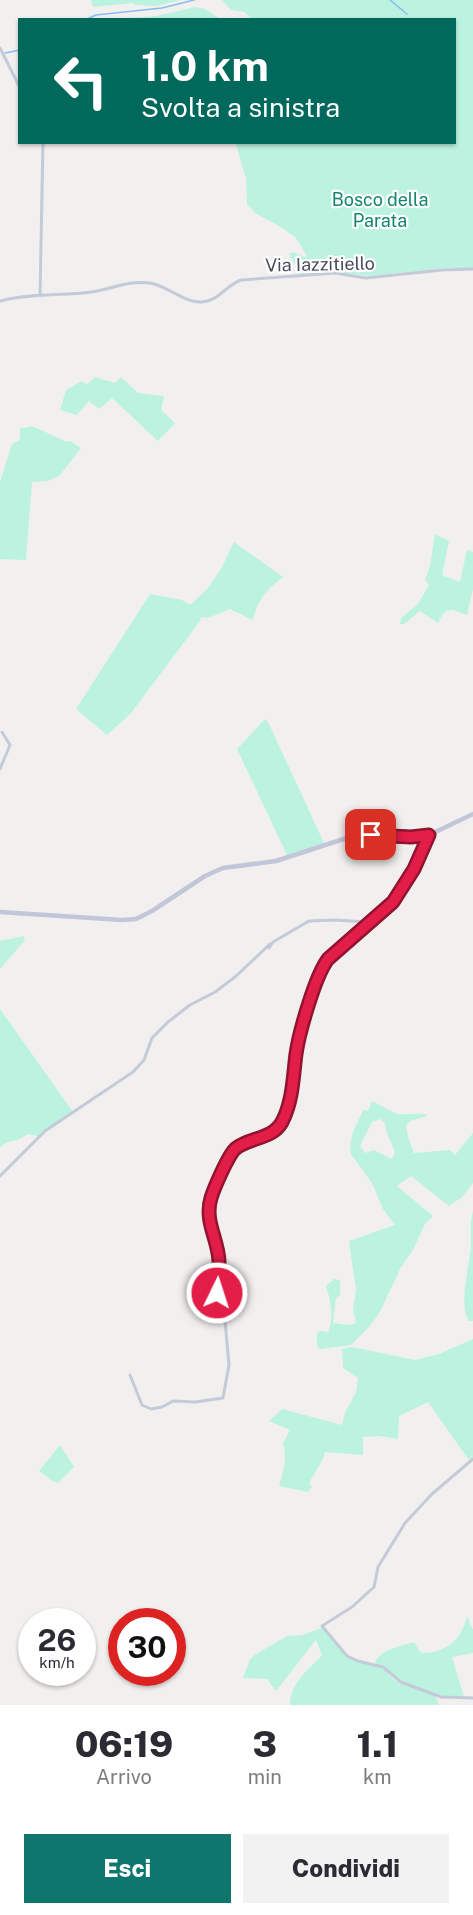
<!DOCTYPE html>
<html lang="it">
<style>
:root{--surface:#fff;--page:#f2f2f3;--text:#2b2b33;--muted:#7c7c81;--accent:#0f766e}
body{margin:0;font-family:"Public Sans",sans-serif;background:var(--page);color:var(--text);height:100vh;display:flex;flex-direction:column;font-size:22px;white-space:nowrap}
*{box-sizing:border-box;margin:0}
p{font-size:20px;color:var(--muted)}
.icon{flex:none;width:33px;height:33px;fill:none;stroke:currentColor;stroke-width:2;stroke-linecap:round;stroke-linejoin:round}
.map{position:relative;height:1705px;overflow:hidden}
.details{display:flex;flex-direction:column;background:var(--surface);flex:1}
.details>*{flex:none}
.guide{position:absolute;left:18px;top:18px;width:438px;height:126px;border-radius:0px;box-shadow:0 2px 4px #0004;background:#00695c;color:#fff;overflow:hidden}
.speed{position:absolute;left:18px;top:1608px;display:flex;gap:12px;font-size:30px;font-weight:700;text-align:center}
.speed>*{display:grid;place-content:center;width:78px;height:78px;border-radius:50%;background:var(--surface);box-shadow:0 2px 4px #0004;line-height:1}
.speed small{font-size:15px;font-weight:400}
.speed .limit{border:9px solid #d22;background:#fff;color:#111}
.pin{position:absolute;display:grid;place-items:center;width:51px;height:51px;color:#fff;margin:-26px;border-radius:12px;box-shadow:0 3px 9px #0006}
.me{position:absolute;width:66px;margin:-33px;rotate:4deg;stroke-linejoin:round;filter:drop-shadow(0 0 4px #0008)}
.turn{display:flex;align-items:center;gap:21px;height:126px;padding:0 24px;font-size:27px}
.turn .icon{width:78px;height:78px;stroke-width:2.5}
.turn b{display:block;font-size:42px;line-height:51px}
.eta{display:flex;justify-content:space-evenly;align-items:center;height:102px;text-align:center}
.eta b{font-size:36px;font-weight:800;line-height:42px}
.button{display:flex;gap:12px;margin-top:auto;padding:12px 24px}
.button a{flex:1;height:69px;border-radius:0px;background:var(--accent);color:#fff;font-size:24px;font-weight:800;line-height:69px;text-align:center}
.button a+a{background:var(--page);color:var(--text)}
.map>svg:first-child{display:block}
</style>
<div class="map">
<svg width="473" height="1705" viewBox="0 0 473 1705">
<rect width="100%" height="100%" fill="#f2f0ef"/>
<path fill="#bbf2e0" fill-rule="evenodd" d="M 91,0 L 180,0 L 157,6 L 135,5 L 133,3 L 93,7 Z
M 222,0 L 473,0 L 473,268 L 445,268 L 370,276 L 335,272 L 298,274 L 295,265 L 289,254 L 293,252 L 305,257 L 307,256 L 296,238 L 281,227 L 255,213 L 247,204 L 246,179 L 236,144 L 236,142 L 454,142 L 454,20 L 251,19 L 245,12 L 231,10 Z
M 195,7 L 205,9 L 220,19 L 116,19 L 156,16 Z
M 95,377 L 115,383 L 121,377 L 138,393 L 164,396 L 161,410 L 175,423 L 158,441 L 112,398 L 99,409 L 89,401 L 77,415 L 60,410 L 66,390 L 82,381 L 87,385 Z
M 32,426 L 67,442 L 70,441 L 81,448 L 59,476 L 48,481 L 32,482 L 26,560 L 0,559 L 0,482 L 12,444 L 20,440 L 20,428 L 25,428 Z
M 435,534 L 449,541 L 442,575 L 460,582 L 467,550 L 473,552 L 473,589 L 467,615 C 451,609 446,605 438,623 L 420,611 L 404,624 L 400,624 L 401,618 L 418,604 L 429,585 L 425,580 L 430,566 Z
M 234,542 L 283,577 C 267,589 257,600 253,620 L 230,609 L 208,618 L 201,617 L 200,621 L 131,713 L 107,735 L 76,709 L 150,594 L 182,600 L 190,605 L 207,589 L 221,569 Z
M 265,719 L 268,722 L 324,843 L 287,855 L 237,749 Z
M 24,936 L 25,940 L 0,969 L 0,941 Z
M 0,1009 L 73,1112 L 38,1136 L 27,1134 C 16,1144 10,1138 0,1147 Z
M 372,1101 L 397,1114 L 425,1114 L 427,1116 L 410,1121 L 406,1125 L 408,1137 L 414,1153 L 450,1150 L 455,1155 L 473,1133 L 473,1183 L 462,1197 L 449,1206 L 411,1176 L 397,1186 L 433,1216 L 425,1224 L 413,1250 L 401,1267 L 380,1312 L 369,1327 L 351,1345 L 320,1349 L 317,1345 L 317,1334 L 319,1331 L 328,1332 C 334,1318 331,1301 326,1286 L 334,1279 L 340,1280 L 340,1295 L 336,1298 L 333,1323 L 350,1325 L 356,1323 L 353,1309 L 356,1290 L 349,1241 L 395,1225 L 383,1209 L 372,1183 L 351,1154 L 350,1145 L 353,1132 L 363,1110 L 368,1111 ZM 380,1119 L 385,1123 L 386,1131 L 395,1152 L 392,1159 L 374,1150 L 365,1153 L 360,1146 L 372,1122 Z
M 473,1211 L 473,1321 L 469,1321 C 458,1305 470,1264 471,1245 C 471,1233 470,1223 473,1211 Z
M 473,1339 L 473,1457 L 469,1460 L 428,1402 L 399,1416 L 398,1439 L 379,1436 L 363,1437 L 363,1455 L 325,1452 C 322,1465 313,1473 309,1484 L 312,1486 L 308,1492 L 279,1486 C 283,1472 288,1458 283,1443 L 290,1430 L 269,1421 L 282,1409 L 342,1425 L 345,1413 L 356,1392 L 358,1378 L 343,1368 L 342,1349 L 352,1347 L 415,1360 L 439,1354 Z
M 60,1445 L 74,1467 L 58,1483 L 51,1480 L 39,1471 Z
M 467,1616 L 473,1630 L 473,1653 L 452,1657 L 464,1697 L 435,1696 L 439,1705 L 290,1705 C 290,1683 308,1670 322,1655 L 316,1640 L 276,1691 L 267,1679 L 243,1678 L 250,1659 L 256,1654 L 287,1636 L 302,1635 L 322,1628 L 351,1659 L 382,1668 L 396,1681 L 406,1684 L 386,1668 L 375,1663 C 379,1650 401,1646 414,1642 L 421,1653 C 446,1653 462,1640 467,1616 Z"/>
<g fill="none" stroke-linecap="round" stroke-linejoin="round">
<path stroke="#86bcf2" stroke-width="1.5" d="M 390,0 L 407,14
M 85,20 L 96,15 L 162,8 L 194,0
M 5,53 L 20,50"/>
<path stroke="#c5cad8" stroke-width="3" d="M 0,48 L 20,88
M 40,295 L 43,142
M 0,301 C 30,293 61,296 92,292 C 112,289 129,280 150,283 C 168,286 184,303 202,302 C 219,301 226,285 241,280 L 335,273 L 366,278 L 442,270 L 473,269
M 0,769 L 10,745 L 2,732
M 269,948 L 273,942 L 309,921 L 334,920 L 369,922
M 0,1176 L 45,1131 L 133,1072 L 144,1060 L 152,1038 L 168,1022 L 190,1005 L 215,992 L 235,977 L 270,944
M 130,1375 L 142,1405 L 151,1409 L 162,1407 L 173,1401 L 195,1402 L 223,1398 L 229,1365 L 225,1321 L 217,1296 L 218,1258 L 209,1219 L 211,1196 L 227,1160 L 235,1149 L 269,1134 L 281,1124 L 293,1084 L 296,1055 L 301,1028 L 325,962 L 393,902 L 414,869 L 429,835
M 473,1459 L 432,1494 L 405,1523 L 378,1567 L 374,1587 L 352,1607 L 322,1626 L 347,1656 L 358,1661 L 383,1667 L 401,1682 L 441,1697 L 473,1698"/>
<path stroke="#c1c6d9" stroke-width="4.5" d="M 0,912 L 122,920 L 136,919 L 152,911 L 205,876 L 223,868 L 276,861 L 356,835 L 411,837 L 429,835 L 473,814"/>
</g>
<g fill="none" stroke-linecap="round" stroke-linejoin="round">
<g stroke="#92132f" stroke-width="15">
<path id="route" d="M 217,1293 C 218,1283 219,1272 219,1261 C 218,1239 204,1221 211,1198 C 214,1188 228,1156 235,1149 C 249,1137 272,1140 282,1122 C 293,1101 293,1077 296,1054 C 299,1033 315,976 328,959 L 393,902 L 414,869 L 429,835 L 411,837 L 371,835"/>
</g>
<use href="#route" stroke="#e11d48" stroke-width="10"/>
</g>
<g text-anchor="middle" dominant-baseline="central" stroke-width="4.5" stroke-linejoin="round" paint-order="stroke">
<g font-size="18" fill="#11856d" stroke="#fff">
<text x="380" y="199">Bosco della<tspan x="380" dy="21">Parata</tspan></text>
</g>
<g font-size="18" fill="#464c5e" stroke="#fff">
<text transform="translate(320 264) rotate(-1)">Via Iazzitiello</text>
</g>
</g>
</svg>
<div class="speed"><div>26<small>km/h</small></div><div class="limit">30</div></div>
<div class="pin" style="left:371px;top:835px;background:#d93025"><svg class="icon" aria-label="arrive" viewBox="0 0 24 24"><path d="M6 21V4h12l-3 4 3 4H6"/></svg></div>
<svg class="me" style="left:217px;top:1293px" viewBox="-20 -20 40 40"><circle r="17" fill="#e11d48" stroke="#fff" stroke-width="3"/><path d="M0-11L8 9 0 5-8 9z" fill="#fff"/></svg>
<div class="guide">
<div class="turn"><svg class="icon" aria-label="left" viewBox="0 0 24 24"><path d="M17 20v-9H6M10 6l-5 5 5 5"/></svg><div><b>1.0 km</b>Svolta a sinistra</div></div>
</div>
</div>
<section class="details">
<div class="eta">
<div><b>06:19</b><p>Arrivo</p></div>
<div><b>3</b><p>min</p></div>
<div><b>1.1</b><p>km</p></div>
</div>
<div class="button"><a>Esci</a><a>Condividi</a></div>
</section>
